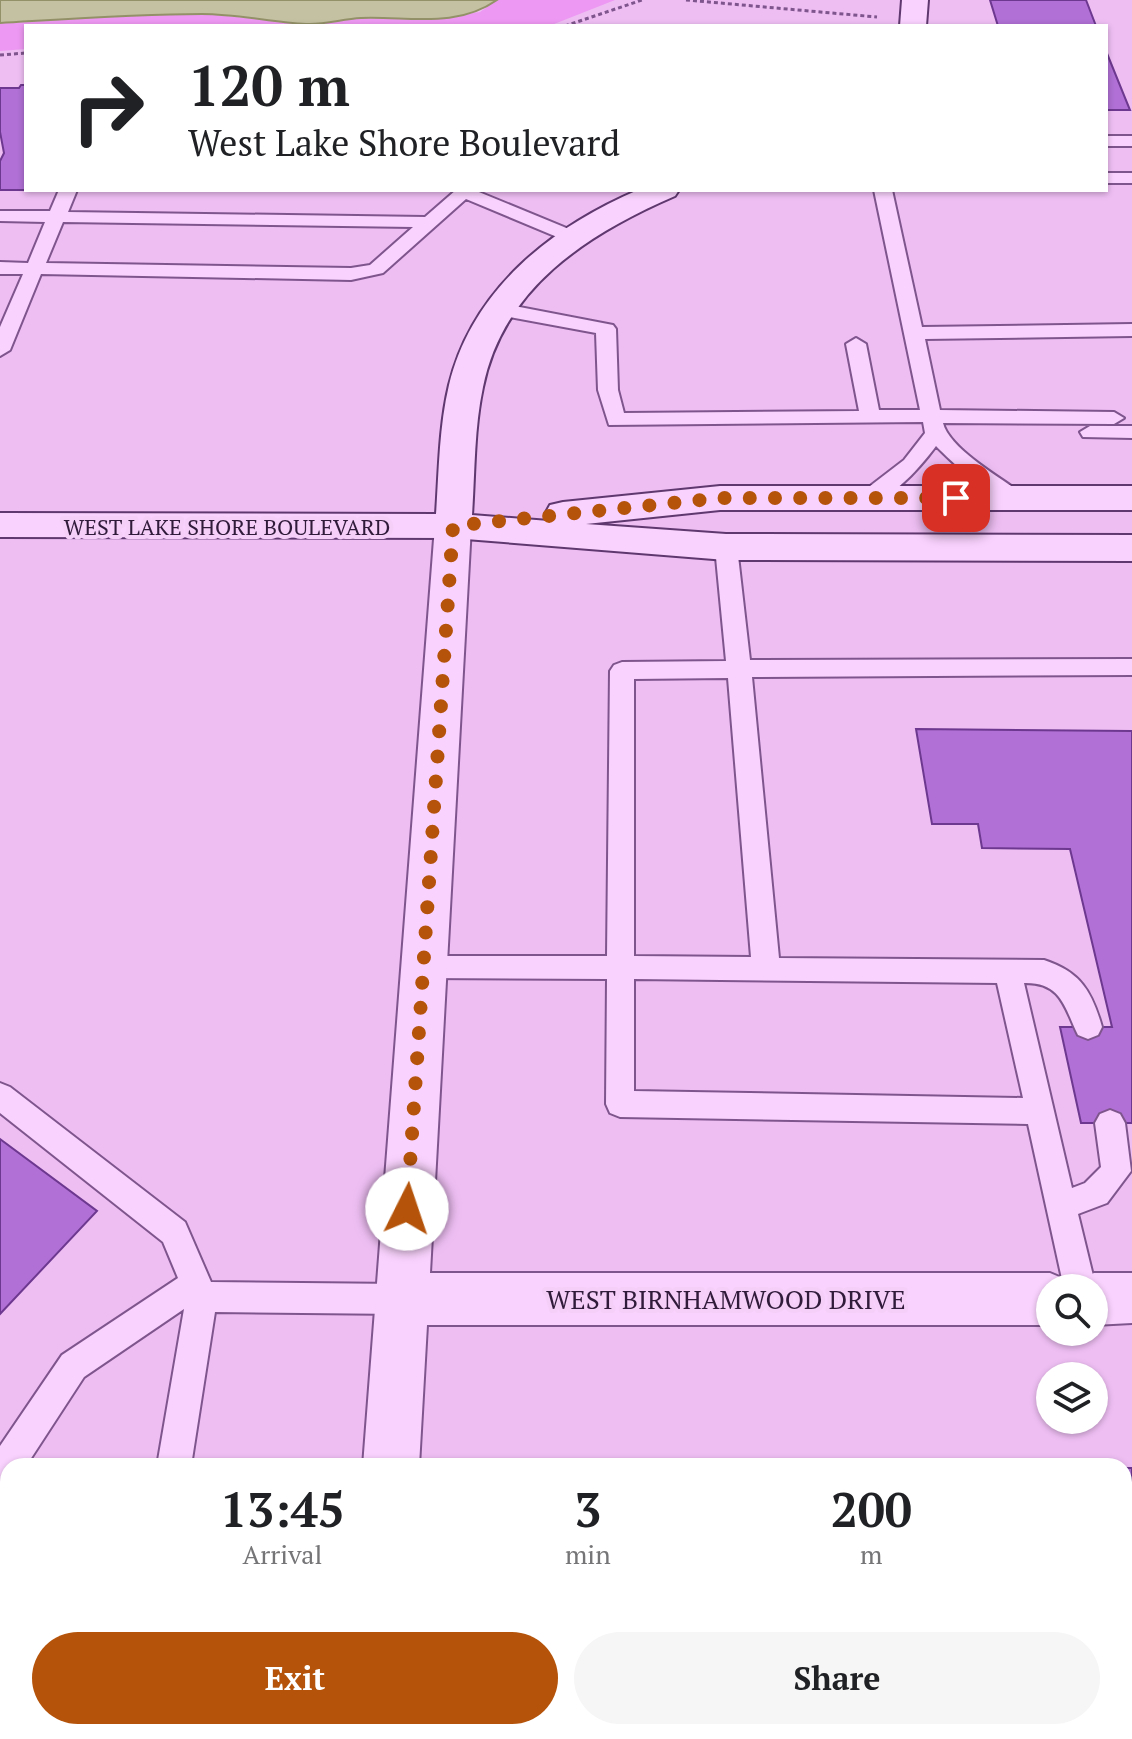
<!DOCTYPE html>
<style>
:root{--surface:#fff;--page:#f6f6f6;--text:#202124;--muted:#757577;--accent:#b45309}
body{margin:0;font-family:"PT Serif",serif;background:var(--page);color:var(--text);height:100vh;display:flex;flex-direction:column;font-size:30px;white-space:nowrap}
*{box-sizing:border-box;margin:0}
p{font-size:26px;color:var(--muted)}
.icon{flex:none;width:44px;height:44px;fill:none;stroke:currentColor;stroke-width:2;stroke-linecap:round;stroke-linejoin:round}
.map{position:relative;flex:1;overflow:hidden}
.drawer{position:absolute;left:0px;top:1458px;width:1132px;height:282px;display:flex;flex-direction:column;background:var(--surface);border-radius:24px 24px 0 0;box-shadow:0 2px 6px #0004}
.drawer>*{flex:none}
.guide{position:absolute;left:24px;top:24px;width:1084px;height:168px;border-radius:0px;box-shadow:0 2px 6px #0004;background:#fff;color:var(--text);overflow:hidden}
.controls{position:absolute;left:1036px;top:1274px;display:grid;gap:16px}
.controls a{display:grid;place-items:center;width:72px;height:72px;border-radius:50%;background:var(--surface);box-shadow:0 2px 6px #0004;font-size:40px}
.pin{position:absolute;display:grid;place-items:center;width:68px;height:68px;color:#fff;margin:-34px;border-radius:16px;box-shadow:0 4px 12px #0006}
.me{position:absolute;width:88px;margin:-44px;rotate:4deg;stroke-linejoin:round;filter:drop-shadow(0 0 6px #0008)}
.turn{display:flex;align-items:center;gap:28px;height:168px;padding:0 32px;font-size:36px}
.turn .icon{width:104px;height:104px;stroke-width:2.5}
.turn b{display:block;font-size:56px;line-height:68px}
.eta{display:flex;justify-content:space-evenly;align-items:center;height:136px;text-align:center}
.eta b{font-size:48px;font-weight:700;line-height:56px}
.button{display:flex;gap:16px;margin-top:auto;padding:16px 32px}
.button a{flex:1;height:92px;border-radius:48px;background:var(--accent);color:#fff;font-size:32px;font-weight:700;line-height:92px;text-align:center}
.button a+a{background:var(--page);color:var(--text)}
.map>svg:first-child{display:block}
</style>
<div class="map">
<svg width="1132" height="1739" viewBox="0 0 1132 1739">
<rect width="100%" height="100%" fill="#eebef3"/>
<path fill="#ed98f2" d="M 497,0 L 615,0 L 549,26 L 26,26 L 26,49 L 0,51 L 0,23 L 136,14 L 207,14 L 307,24 L 360,18 L 425,20 L 480,12 Z"/>
<path fill="#c4c1a2" stroke="#939168" stroke-width="2" d="M 0,0 L 497,0 C 456,29 408,16 361,18 C 342,19 325,25 306,24 C 271,22 237,14 202,14 C 135,14 67,19 0,23 Z"/>
<path fill="#b070d5" stroke="#6d388f" stroke-width="2" d="M 990,0 L 1086,0 L 1096,26 L 998,26 Z
M 1106,51 L 1130,110 L 1106,110 Z
M 21,85 L 26,85 L 27,190 L 0,190 L 0,161 L 4,153 L 0,132 L 0,88 L 19,88 Z
M 916,729 L 1132,731 L 1132,1123 L 1081,1123 L 1060,1027 L 1112,1027 L 1070,849 L 982,848 L 978,824 L 932,824 Z
M 0,1139 L 97,1211 L 0,1314 Z
M 1124,1468 L 1132,1468 L 1132,1739 L 701,1739 L 701,1732 L 1124,1732 Z"/>
<g fill="none" stroke-linecap="round" stroke-linejoin="round">
<g stroke="#7f558d" stroke-width="4">
<path id="lane" d="M 1106,136 L 1132,136 L 1132,146 L 1106,146 Z
M 1106,173 L 1132,173 L 1132,183 L 1106,183 Z
M 59,190 L 77,190 L 68,212 L 425,217 L 456,190 L 474,190 L 581,234 L 584,238 L 581,242 L 569,242 L 466,199 L 383,273 L 351,280 L 41,274 L 10,350 L 0,356 L 0,327 L 23,274 L 0,274 L 0,262 L 28,263 L 45,222 L 0,221 L 0,211 L 50,211 ZM 63,222 L 413,227 L 370,265 L 351,268 L 46,263 Z
M 874,190 L 892,190 L 922,327 L 1132,324 L 1132,336 L 925,339 L 940,410 L 1114,412 L 1124,418 L 1114,424 L 943,423 C 949,448 1000,478 1022,493 L 1025,498 L 1022,503 C 1000,509 952,462 936,446 C 923,464 885,509 861,503 L 858,498 L 861,493 L 904,460 L 925,433 L 923,422 L 609,425 L 598,390 L 596,333 L 499,315 L 489,309 L 499,303 L 613,325 L 616,329 L 618,390 L 624,413 L 859,411 L 846,344 L 856,338 L 866,344 L 879,410 L 920,410 Z
M 1090,426 L 1132,426 L 1132,438 L 1083,437 L 1080,432 Z
M 726,540 L 734,542 L 737,547 L 750,660 L 1132,659 L 1132,675 L 752,677 L 779,958 L 1044,960 C 1081,972 1092,992 1102,1027 L 1098,1035 L 1088,1039 L 1078,1035 C 1065,1009 1062,982 1024,983 L 1072,1188 L 1085,1183 L 1101,1167 L 1095,1123 L 1100,1114 L 1110,1110 L 1120,1114 L 1125,1123 L 1131,1171 L 1107,1203 L 1078,1214 L 1096,1288 L 1094,1292 L 1094,1288 L 1064,1288 L 1028,1124 L 620,1117 L 610,1113 L 606,1104 L 607,979 L 423,978 L 413,975 L 409,967 L 413,959 L 423,956 L 607,956 L 610,671 L 614,665 L 622,662 L 726,661 L 715,547 L 718,542 ZM 728,678 L 751,957 L 634,956 L 634,679 ZM 634,979 L 997,983 L 1023,1098 L 634,1091 Z
M 0,1083 L 10,1087 L 185,1222 L 211,1282 L 401,1284 L 412,1288 L 417,1299 L 412,1310 L 401,1314 L 215,1312 L 191,1466 L 157,1466 L 184,1309 L 84,1377 L 26,1466 L 8,1466 L 8,1489 L 0,1493 L 0,1446 L 62,1355 L 178,1278 L 163,1242 L 0,1113 Z
M 122,1732 L 158,1732 L 157,1739 L 121,1739 Z"/>
</g>
<g stroke="#7f558d" stroke-width="4">
<path id="street" d="M 453,514 L 466,517 L 471,526 L 430,1273 L 1050,1273 L 1069,1281 L 1072,1288 L 1050,1288 L 1050,1325 L 427,1325 L 419,1466 L 363,1466 L 435,526 L 440,517 Z
M 1094,1273 L 1132,1273 L 1132,1323 L 1094,1325 L 1094,1288 L 1072,1288 L 1075,1281 Z
M 343,1732 L 405,1732 L 404,1739 L 342,1739 Z"/>
</g>
<g stroke="#5f386f" stroke-width="4">
<path id="secondary" d="M 902,0 L 928,0 L 926,26 L 900,26 Z
M 638,190 L 679,190 L 675,196 C 587,234 503,288 483,387 C 474,429 475,472 472,515 L 549,521 L 545,514 L 550,505 L 563,502 L 720,486 L 1132,486 L 1132,510 L 720,510 L 586,524 L 726,534 L 1132,535 L 1132,561 L 726,560 L 453,538 L 0,537 L 0,513 L 436,514 C 439,471 439,427 449,385 C 472,290 551,227 638,190 Z"/>
</g>
<path stroke="#7f558d" stroke-width="3" stroke-dasharray="4 3" stroke-linecap="butt" d="M 686,0 L 877,17
M 565,26 L 642,0
M 0,55 L 26,53"/>
<use href="#lane" fill="#f9d2fd" fill-rule="evenodd"/>
<use href="#street" fill="#f9d2fd" fill-rule="evenodd"/>
<use href="#secondary" fill="#f9d2fd" fill-rule="evenodd"/>
</g>
<g fill="none" stroke-linecap="round" stroke-linejoin="round">
<path stroke="#b45309" stroke-width="14" stroke-dasharray="0 25.2" d="M 407,1209 L 453,526 L 720,498 L 956,498"/>
</g>
<g text-anchor="middle" dominant-baseline="central" stroke-width="8" stroke-linejoin="round" paint-order="stroke">
<g font-size="22" fill="#311b3b" stroke="#f6cff9">
<text x="227" y="526">WEST LAKE SHORE BOULEVARD</text>
</g>
<g font-size="26" fill="#311b3b" stroke="#f6cff9">
<text x="726" y="1299">WEST BIRNHAMWOOD DRIVE</text>
</g>
</g>
</svg>
<div class="controls">
<a><svg class="icon" aria-label="search" viewBox="0 0 24 24"><circle cx="10" cy="10" r="6"/><path d="M15 15l6 6"/></svg></a>
<a><svg class="icon" aria-label="layers" viewBox="0 0 24 24"><path d="M12 4l9 5-9 5-9-5zM3 14l9 5 9-5"/></svg></a>
</div>
<div class="pin" style="left:956px;top:498px;background:#d93025"><svg class="icon" aria-label="arrive" viewBox="0 0 24 24"><path d="M6 21V4h12l-3 4 3 4H6"/></svg></div>
<svg class="me" style="left:407px;top:1209px" viewBox="-20 -20 40 40"><circle r="19" fill="#fff"/><path d="M0-13L10 11 0 6-10 11z" fill="#b45309"/></svg>
<div class="guide">
<div class="turn"><svg class="icon" aria-label="right" viewBox="0 0 24 24"><path d="M7 20v-9h11M14 6l5 5-5 5"/></svg><div><b>120 m</b>West Lake Shore Boulevard</div></div>
</div>
<section class="drawer">
<div class="eta">
<div><b>13:45</b><p>Arrival</p></div>
<div><b>3</b><p>min</p></div>
<div><b>200</b><p>m</p></div>
</div>
<div class="button"><a>Exit</a><a>Share</a></div>
</section>
</div>
